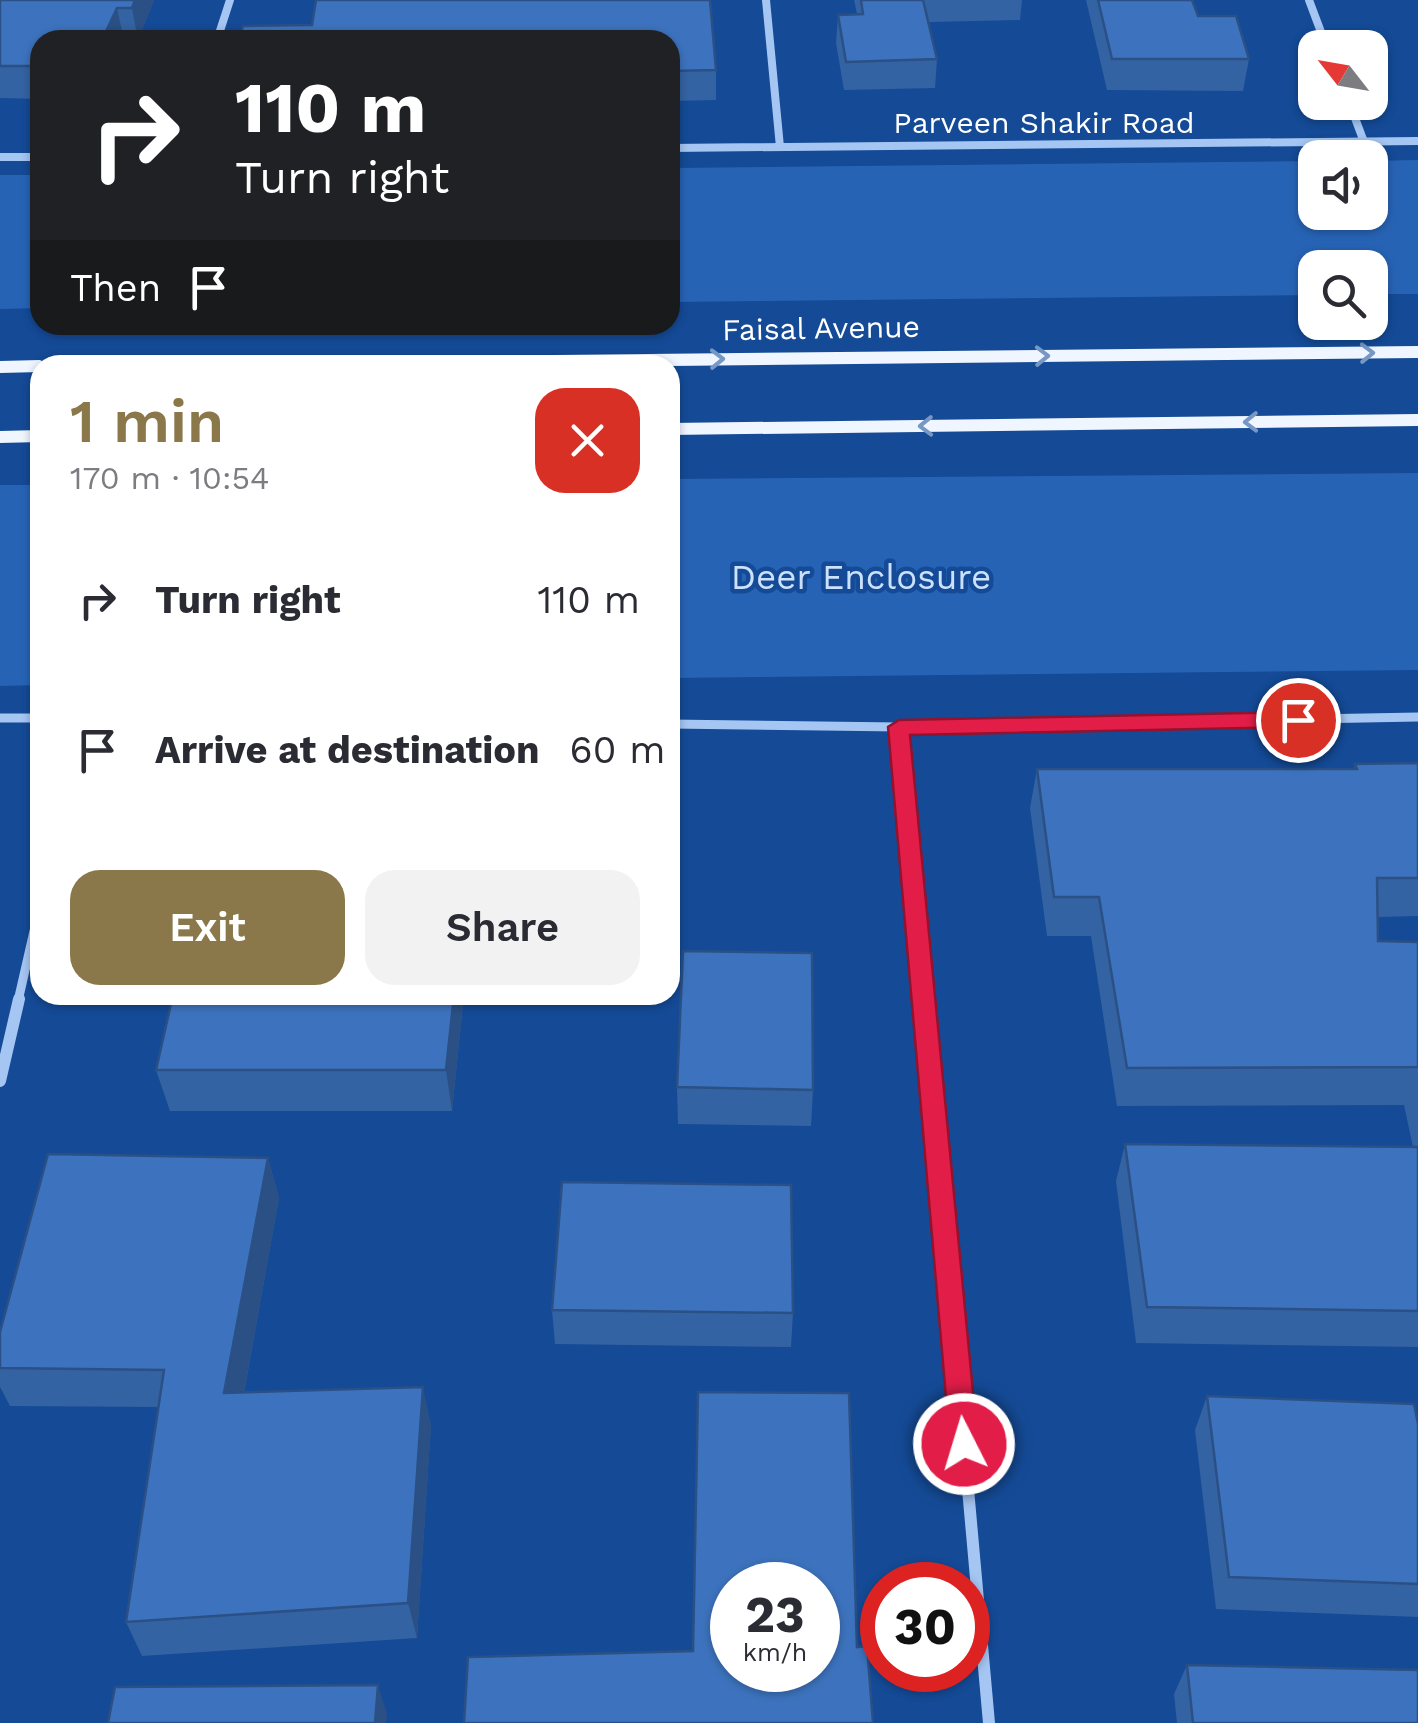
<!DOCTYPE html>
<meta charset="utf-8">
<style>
:root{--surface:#fff;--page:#f2f2f3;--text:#2b2b33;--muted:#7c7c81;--accent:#8a784a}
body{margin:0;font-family:"Work Sans",sans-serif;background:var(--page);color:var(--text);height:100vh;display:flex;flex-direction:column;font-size:38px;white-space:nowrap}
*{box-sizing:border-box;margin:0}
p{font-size:32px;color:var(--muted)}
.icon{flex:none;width:55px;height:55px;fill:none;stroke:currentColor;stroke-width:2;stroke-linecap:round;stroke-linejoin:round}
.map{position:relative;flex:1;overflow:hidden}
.drawer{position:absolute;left:30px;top:355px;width:650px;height:650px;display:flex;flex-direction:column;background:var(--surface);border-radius:30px;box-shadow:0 2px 8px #0004}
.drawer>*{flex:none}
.hud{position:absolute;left:30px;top:30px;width:650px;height:305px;border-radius:30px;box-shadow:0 2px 8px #0004;background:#202124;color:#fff;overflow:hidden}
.needle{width:65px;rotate:301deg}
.fabs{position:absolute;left:1298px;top:30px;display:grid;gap:20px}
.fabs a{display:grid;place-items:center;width:90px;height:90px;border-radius:20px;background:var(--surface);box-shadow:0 2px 8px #0004;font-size:50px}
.speed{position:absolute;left:710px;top:1562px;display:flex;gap:20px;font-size:50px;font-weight:700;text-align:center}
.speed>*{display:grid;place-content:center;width:130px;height:130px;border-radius:50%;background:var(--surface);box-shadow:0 2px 8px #0004;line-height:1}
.speed small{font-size:25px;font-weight:400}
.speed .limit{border:15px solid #d22;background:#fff;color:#111}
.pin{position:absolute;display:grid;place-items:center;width:85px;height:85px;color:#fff;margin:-42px;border:5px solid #fff;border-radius:50%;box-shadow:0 2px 10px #0007}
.me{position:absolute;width:110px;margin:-55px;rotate:355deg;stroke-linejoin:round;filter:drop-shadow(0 0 8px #0008)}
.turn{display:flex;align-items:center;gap:35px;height:210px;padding:0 40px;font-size:45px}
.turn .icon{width:130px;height:130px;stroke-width:2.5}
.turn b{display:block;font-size:70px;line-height:85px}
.then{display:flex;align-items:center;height:95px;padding:0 40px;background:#0003;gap:20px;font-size:38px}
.round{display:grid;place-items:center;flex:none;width:105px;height:105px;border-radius:30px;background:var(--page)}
.headline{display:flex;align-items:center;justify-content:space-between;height:170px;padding:0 40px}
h1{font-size:60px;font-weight:600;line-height:75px;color:var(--accent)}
.button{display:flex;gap:20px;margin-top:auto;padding:20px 40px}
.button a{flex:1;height:115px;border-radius:30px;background:var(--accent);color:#fff;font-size:40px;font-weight:600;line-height:115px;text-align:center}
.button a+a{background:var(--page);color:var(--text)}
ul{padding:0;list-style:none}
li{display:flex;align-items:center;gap:30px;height:150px;padding:0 40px}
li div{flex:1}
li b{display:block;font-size:38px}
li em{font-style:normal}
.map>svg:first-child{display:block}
</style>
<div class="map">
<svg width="1418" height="1723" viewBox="0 0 1418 1723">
<rect width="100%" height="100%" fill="#144a96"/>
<path fill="#2763b5" d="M 1418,160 L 1418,294 L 1370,294 L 1370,268 L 1315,268 L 1315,295 L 670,302 L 670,168 L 1315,161 L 1315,212 L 1370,212 L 1370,161 Z
M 0,175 L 40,175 L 40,308 L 0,309 Z
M 1418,473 L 1418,670 L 670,678 L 670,479 Z
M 0,485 L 40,485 L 40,685 L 0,686 Z"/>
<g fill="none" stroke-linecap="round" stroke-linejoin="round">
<path stroke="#a5c6f2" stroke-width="8" d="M 766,0 L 780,147
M 1309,0 L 1327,48
M 217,40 L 230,0
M 1349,102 L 1364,142
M 670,148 L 1418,141
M 0,157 L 40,157"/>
<path stroke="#a5c6f2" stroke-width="9" d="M 0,718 L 40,718
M 670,724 L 899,727 L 1418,717
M 899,727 L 924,1001
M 18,1001 L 40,905"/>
<path stroke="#a5c6f2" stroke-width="12" d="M 924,999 L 989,1723
M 0,1081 L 19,999"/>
<path fill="#f0f6ff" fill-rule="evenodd" d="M 1418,346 L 1418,358 L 670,366 L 154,365 L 164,359 Z
M 40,360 L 49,365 L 40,365 L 40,372 L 0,373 L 0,361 Z
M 1418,414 L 1418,426 L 670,435 L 670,423 Z
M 40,430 L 40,442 L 0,443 L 0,431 Z"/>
</g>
<path fill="#3463a3" d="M 0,0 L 154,0 L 138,40 L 40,40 L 40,99 L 0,98 Z
M 854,0 L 1022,0 L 1020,20 L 929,22 L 937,59 L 935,88 L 844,90 L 836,43 L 838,15 L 857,14 Z
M 1086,0 L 1192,0 L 1198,16 L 1249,59 L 1243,91 L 1107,90 Z
M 670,40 L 716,70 L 716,100 L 670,101 Z
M 1418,763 L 1418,916 L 1377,917 L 1378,941 L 1418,942 L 1418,1347 L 1136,1343 L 1116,1181 L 1125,1144 L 1413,1147 L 1404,1105 L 1117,1106 L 1091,936 L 1047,936 L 1030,808 L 1037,769 L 1354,769 L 1355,764 Z
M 173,995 L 464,995 L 452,1111 L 170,1111 L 156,1070 Z
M 677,1087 L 813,1090 L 811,1126 L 678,1124 Z
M 268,1158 L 279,1198 L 244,1393 L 431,1425 L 417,1638 L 142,1656 L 126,1622 L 158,1407 L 10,1406 L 0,1387 L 0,1332 Z
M 552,1310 L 793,1313 L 791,1347 L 555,1344 Z
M 1207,1396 L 1418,1424 L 1418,1617 L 1216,1609 L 1195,1430 Z
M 1187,1665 L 1418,1723 L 1177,1723 L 1174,1694 Z"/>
<path fill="#2b5085" d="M 135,0 L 154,0 L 138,40 L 132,8 Z
M 117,8 L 124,40 L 102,40 Z
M 454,995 L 464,995 L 452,1111 L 446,1070 Z
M 268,1158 L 279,1198 L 237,1431 L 224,1393 Z
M 423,1387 L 431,1425 L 417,1638 L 408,1603 Z
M 378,1685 L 387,1714 L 386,1723 L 375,1723 Z"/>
<path fill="#3d73be" stroke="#2b5085" stroke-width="2.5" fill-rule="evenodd" d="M 0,0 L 135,0 L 132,8 L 117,8 L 102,40 L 40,40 L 40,66 L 0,66 Z
M 316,0 L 710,0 L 716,70 L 670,71 L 670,40 L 239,40 L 243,26 L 312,25 Z
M 861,0 L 923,0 L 937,59 L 846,62 L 838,15 L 863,14 Z
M 1098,0 L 1192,0 L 1198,16 L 1236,16 L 1249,59 L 1112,59 Z
M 1418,763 L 1418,878 L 1377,878 L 1378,941 L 1418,942 L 1418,1067 L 1127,1068 L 1099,897 L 1054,897 L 1037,769 L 1357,769 L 1355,764 Z
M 683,951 L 812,953 L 813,1090 L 677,1087 Z
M 173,995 L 454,995 L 446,1070 L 156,1070 Z
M 1125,1144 L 1418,1147 L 1418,1311 L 1147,1307 Z
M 48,1154 L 268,1158 L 224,1393 L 423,1387 L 408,1603 L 126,1622 L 164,1370 L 0,1368 L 0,1332 Z
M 562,1182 L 791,1185 L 793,1313 L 552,1310 Z
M 698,1392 L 849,1393 L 857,1647 L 867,1646 L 873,1723 L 464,1723 L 468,1657 L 693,1651 ZM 732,1585 L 818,1585 L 818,1670 L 732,1670 Z
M 1207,1396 L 1414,1404 L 1418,1424 L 1418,1584 L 1229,1577 Z
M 1187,1665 L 1418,1670 L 1418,1723 L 1193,1723 Z
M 378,1685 L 375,1723 L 108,1723 L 115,1687 Z"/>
<defs><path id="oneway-chevron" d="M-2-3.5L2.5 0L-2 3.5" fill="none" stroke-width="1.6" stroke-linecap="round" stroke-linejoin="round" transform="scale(2.5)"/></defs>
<g stroke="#7797c5">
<use href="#oneway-chevron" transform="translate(1367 353) rotate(-1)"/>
<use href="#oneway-chevron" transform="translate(1042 356) rotate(-1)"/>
<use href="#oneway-chevron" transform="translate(717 359) rotate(-1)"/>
<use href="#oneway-chevron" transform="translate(1251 422) rotate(179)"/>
<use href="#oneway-chevron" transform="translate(926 426) rotate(179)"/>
</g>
<path fill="#e11d48" stroke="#92132f" stroke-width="2.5" d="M 1298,712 L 1309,720 L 1298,727 L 910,735 L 978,1444 L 974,1453 L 964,1457 L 954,1453 L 950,1444 L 888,727 L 899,720 Z"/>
<g text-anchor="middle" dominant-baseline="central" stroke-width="9" stroke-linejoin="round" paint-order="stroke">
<g font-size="30" fill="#fff" stroke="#144a96">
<text x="1044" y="122">Parveen Shakir Road</text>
<text transform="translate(821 328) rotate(-1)">Faisal Avenue</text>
</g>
<g font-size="35" fill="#cce1fd" stroke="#144a96">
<text x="861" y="577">Deer Enclosure</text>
</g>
</g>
</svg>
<div class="fabs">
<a><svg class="needle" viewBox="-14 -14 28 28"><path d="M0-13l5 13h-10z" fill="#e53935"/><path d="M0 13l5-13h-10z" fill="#7c7c81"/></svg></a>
<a><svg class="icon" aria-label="sound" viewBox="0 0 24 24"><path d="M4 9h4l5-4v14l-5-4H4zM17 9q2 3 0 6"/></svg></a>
<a><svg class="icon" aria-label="search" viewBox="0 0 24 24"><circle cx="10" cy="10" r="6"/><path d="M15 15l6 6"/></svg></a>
</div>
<div class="speed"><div>23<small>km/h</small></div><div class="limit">30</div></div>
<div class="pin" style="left:1298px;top:720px;background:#d93025"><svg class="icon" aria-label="arrive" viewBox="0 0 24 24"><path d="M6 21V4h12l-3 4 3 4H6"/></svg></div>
<svg class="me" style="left:964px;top:1444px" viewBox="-20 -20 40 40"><circle r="17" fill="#e11d48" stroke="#fff" stroke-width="3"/><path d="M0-11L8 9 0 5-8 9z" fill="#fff"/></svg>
<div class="hud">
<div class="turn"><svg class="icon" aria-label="right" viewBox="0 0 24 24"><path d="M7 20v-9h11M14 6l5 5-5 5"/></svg><div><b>110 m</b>Turn right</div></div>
<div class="then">Then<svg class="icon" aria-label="arrive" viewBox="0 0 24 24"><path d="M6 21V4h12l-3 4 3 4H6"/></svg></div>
</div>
<section class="drawer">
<div class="headline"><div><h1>1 min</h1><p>170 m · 10:54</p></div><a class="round" style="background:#d93025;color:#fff"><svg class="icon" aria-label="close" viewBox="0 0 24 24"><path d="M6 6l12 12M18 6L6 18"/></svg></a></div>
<ul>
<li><svg class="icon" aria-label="right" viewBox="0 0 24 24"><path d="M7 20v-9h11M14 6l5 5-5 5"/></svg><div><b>Turn right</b></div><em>110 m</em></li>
<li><svg class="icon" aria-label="arrive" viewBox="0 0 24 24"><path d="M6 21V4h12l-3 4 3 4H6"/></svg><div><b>Arrive at destination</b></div><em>60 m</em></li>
</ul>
<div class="button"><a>Exit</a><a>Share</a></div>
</section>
</div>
